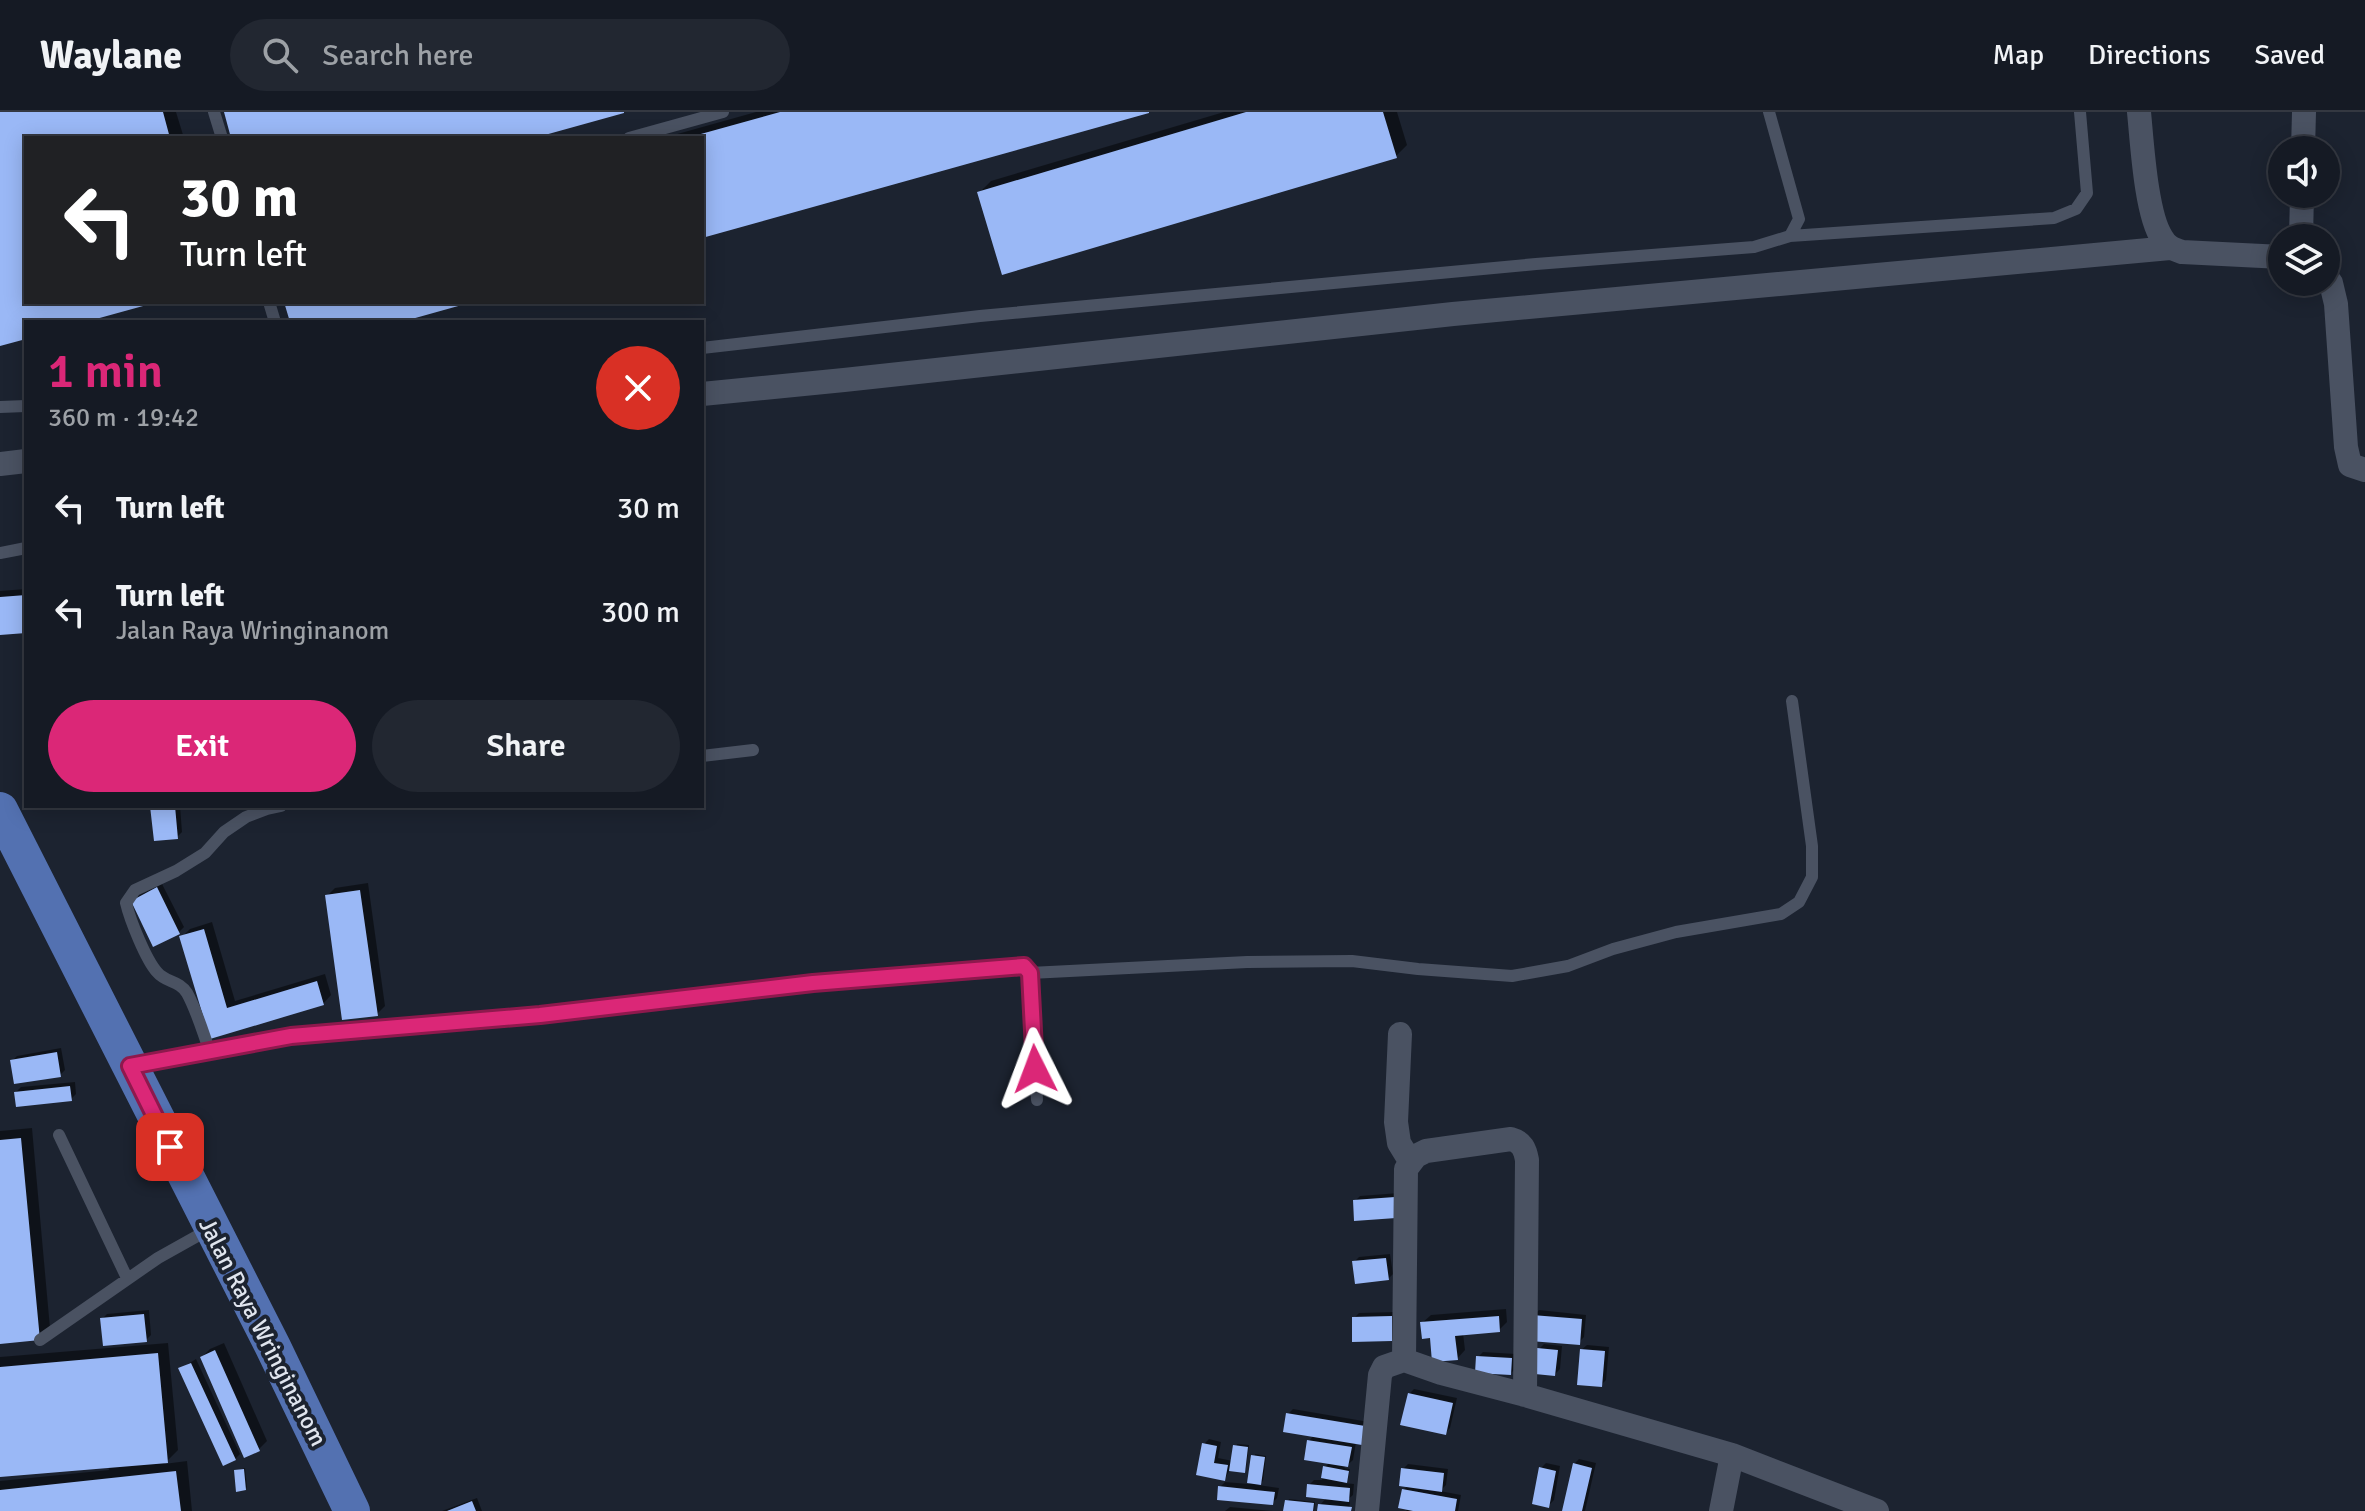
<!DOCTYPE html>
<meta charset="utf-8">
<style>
:root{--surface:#151a24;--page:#222731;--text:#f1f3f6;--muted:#9da1a6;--line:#343841;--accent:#db2777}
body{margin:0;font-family:Signika,sans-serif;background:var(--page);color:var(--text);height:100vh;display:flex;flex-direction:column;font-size:30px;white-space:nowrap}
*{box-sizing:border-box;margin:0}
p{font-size:26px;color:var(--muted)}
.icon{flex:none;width:44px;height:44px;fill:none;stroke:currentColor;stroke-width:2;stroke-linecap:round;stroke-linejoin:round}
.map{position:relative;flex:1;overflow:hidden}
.panel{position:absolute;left:24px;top:208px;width:680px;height:488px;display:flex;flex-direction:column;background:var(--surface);border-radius:0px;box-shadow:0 4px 20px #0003,0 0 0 2px var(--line)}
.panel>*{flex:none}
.guide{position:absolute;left:24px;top:24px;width:680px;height:168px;border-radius:0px;box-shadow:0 4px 20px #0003,0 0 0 2px var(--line);background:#202124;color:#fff;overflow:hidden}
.fabs{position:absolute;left:2268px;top:24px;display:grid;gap:16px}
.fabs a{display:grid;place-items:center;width:72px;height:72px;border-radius:50%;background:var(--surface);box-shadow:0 4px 20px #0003,0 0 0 2px var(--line);font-size:40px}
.pin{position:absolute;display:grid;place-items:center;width:68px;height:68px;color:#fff;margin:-34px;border-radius:16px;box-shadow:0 4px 12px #0006}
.me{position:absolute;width:88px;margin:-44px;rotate:357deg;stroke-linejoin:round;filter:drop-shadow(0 0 6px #0008)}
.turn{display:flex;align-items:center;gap:28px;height:168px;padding:0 24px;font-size:36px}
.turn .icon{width:104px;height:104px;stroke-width:2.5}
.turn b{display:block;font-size:56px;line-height:68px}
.round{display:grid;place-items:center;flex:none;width:84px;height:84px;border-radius:42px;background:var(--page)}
.summary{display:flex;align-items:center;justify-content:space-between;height:136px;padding:0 24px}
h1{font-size:48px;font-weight:600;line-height:60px;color:var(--accent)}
.button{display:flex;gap:16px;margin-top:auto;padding:16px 24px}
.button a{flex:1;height:92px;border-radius:48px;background:var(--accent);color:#fff;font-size:32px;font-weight:600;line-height:92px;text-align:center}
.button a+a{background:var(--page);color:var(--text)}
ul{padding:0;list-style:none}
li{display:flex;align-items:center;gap:24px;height:104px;padding:0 24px}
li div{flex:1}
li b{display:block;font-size:30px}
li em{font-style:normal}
header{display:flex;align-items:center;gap:48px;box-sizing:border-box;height:112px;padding:0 40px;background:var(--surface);border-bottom:2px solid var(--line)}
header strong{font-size:38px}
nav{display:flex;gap:44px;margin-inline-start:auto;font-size:28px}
.search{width:560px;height:72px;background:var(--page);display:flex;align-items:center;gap:20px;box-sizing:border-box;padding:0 28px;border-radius:44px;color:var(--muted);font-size:30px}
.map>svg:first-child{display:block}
</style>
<header>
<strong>Waylane</strong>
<div class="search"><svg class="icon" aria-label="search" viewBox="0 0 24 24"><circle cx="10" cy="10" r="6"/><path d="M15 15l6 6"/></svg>Search here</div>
<nav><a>Map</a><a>Directions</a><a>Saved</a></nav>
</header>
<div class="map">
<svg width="2365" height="1399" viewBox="0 0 2365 1399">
<rect width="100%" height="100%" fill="#1c2330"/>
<path fill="#0007" d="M 0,0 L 176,0 L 184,26 L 26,26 L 26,190 L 150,190 L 78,210 L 26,210 L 26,225 L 0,232 Z
M 756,0 L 1144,0 L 702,124 L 702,26 L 663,26 Z
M 1224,0 L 1397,0 L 1407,33 L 1396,44 L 980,80 L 991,69 Z
M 26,477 L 26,519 L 0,521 L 0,479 Z
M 152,694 L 180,694 L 182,720 L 177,725 Z
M 368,771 L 385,894 L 377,902 L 327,784 L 335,776 Z
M 162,772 L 184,815 L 179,820 L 133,789 L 138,784 Z
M 212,810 L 235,889 L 325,862 L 331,883 L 323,892 L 211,925 L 182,825 L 190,817 Z
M 61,936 L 65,958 L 60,963 L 12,949 L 17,944 Z
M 75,970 L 76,982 L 71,987 L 16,980 L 21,975 Z
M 32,1016 L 50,1216 L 39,1227 L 0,1230 L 0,1019 Z
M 1399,1081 L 1400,1099 L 1355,1089 L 1360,1084 Z
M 1390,1142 L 1393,1162 L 1388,1167 L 1354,1150 L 1359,1145 Z
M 1506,1197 L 1507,1210 L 1499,1218 L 1463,1221 L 1465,1238 L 1457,1247 L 1432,1223 L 1422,1211 L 1431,1203 Z
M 149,1198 L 151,1223 L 146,1228 L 102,1207 L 107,1202 Z
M 1539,1198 L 1586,1203 L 1584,1225 L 1579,1230 L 1534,1203 Z
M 1396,1200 L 1397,1222 L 1392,1227 L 1354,1206 L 1359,1201 Z
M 168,1231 L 178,1338 L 164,1352 L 187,1349 L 192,1399 L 0,1399 L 0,1369 L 109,1358 L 108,1354 L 0,1363 L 0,1245 Z
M 224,1231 L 267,1329 L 259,1337 L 202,1245 L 210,1237 Z
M 1544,1232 L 1562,1234 L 1560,1257 L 1555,1262 L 1539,1237 Z
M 1587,1233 L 1609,1235 L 1606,1268 L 1601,1273 L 1581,1238 Z
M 1483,1240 L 1516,1242 L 1516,1256 L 1511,1261 L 1478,1245 Z
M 196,1247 L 240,1342 L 235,1347 L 180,1257 Z
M 1414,1277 L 1457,1286 L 1450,1316 L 1445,1321 L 1409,1282 Z
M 1293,1297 L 1369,1310 L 1356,1330 L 1353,1348 L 1344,1356 L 1350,1357 L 1348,1367 L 1344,1371 L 1354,1372 L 1353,1383 L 1345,1390 L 1350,1390 L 1349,1399 L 1319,1399 L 1320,1393 L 1327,1385 L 1309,1373 L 1314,1368 L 1322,1368 L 1325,1355 L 1330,1350 L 1309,1329 L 1314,1323 L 1288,1302 Z
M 1209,1327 L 1221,1330 L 1218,1346 L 1233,1349 L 1237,1332 L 1249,1333 L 1246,1357 L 1244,1359 L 1230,1357 L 1225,1367 L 1198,1362 L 1204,1332 Z
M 1255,1342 L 1266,1344 L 1263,1369 L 1258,1373 L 1279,1376 L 1277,1386 L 1272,1391 L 1220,1375 L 1225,1370 L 1249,1372 Z
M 1579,1347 L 1596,1351 L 1585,1399 L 1564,1399 L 1574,1352 Z
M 1546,1351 L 1560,1354 L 1554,1388 L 1549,1393 L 1541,1356 Z
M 1408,1352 L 1448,1357 L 1446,1373 L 1440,1379 L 1461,1383 L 1458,1399 L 1406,1399 L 1409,1396 L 1403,1378 L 1408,1374 L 1403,1357 Z
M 245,1356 L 247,1375 L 246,1377 L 236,1359 Z
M 477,1386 L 482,1399 L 442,1399 Z
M 1289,1387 L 1315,1390 L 1314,1399 L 1285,1399 Z
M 1230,1395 L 1273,1399 L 1225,1399 Z"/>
<path fill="#9ab8f6" d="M 0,0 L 163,0 L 170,26 L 26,26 L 26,190 L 154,191 L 85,210 L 26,210 L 26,227 L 0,234 Z
M 224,0 L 624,0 L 624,1 L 534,26 L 231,26 Z
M 780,0 L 1149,0 L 1149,1 L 702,126 L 702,26 L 690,25 Z
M 1246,0 L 1383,0 L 1397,46 L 1002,163 L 977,80 Z
M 284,190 L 469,190 L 469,191 L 401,210 L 290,210 Z
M 26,483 L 26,521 L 0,523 L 0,485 Z
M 150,694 L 175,694 L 178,727 L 154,729 Z
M 157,775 L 180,822 L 153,835 L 131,789 Z
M 360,778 L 378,904 L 342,908 L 325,783 Z
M 204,817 L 227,896 L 317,869 L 324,893 L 210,927 L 179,824 Z
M 57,940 L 61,965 L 14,972 L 10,948 Z
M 70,974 L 72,989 L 16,995 L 14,980 Z
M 21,1026 L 40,1228 L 0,1232 L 0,1028 Z
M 1395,1085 L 1396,1106 L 1354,1109 L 1353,1088 Z
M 1386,1146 L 1389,1168 L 1355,1172 L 1352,1149 Z
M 144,1202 L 147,1230 L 103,1234 L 100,1206 Z
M 1532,1203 L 1582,1207 L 1580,1233 L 1530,1229 Z
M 1392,1204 L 1392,1229 L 1352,1230 L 1352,1205 Z
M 1499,1204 L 1500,1220 L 1455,1224 L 1458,1248 L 1432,1250 L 1430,1226 L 1422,1227 L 1420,1210 Z
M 1537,1236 L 1558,1238 L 1555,1264 L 1535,1262 Z
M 1580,1237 L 1605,1239 L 1602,1275 L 1577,1273 Z
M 215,1238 L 260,1339 L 244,1346 L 200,1245 Z
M 158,1241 L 168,1351 L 0,1365 L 0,1255 Z
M 1476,1244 L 1512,1246 L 1511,1263 L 1475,1261 Z
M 191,1251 L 236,1348 L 223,1354 L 178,1256 Z
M 1408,1281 L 1453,1291 L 1446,1323 L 1400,1313 Z
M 1286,1301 L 1365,1314 L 1362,1333 L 1283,1320 Z
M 1307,1328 L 1352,1335 L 1348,1355 L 1304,1348 Z
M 1202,1331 L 1217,1334 L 1214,1351 L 1228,1353 L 1225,1369 L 1196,1363 Z
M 1233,1333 L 1248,1335 L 1245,1361 L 1229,1359 Z
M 1251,1343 L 1265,1345 L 1261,1373 L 1247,1371 Z
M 1573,1351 L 1592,1356 L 1582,1399 L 1562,1399 Z
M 1323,1354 L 1349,1359 L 1347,1371 L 1321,1366 Z
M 1539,1355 L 1556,1359 L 1549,1396 L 1532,1392 Z
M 1401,1356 L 1444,1361 L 1442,1380 L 1399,1374 Z
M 244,1357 L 246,1378 L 236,1380 L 234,1358 Z
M 176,1359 L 181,1399 L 0,1399 L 0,1378 Z
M 1307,1372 L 1350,1376 L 1349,1390 L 1306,1385 Z
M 1218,1374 L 1275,1380 L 1273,1393 L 1217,1388 Z
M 1402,1377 L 1457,1387 L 1455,1399 L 1413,1399 L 1398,1396 Z
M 1285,1388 L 1314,1391 L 1313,1399 L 1283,1399 Z
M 472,1389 L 476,1399 L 447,1399 Z
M 1318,1392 L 1352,1395 L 1351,1399 L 1317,1399 Z"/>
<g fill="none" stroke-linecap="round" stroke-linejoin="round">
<path stroke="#4a5262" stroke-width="12" d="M 214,0 L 222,26
M 629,26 L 723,0
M 1790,124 L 2054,106 L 2076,97 L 2087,81 L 2080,0
M 269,190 L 275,210
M 702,236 L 980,204 L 1536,152 L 1754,135 L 1790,124 L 1799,107 L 1769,0
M 0,295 L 26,294
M 0,441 L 26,436
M 702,644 L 753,638
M 1030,861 L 1247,850 L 1352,849 L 1418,857 L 1512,864 L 1568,854 L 1613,837 L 1676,820 L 1781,802 L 1799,790 L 1812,765 L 1812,734 L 1792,589
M 210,940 C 203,921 197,899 187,881 C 179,868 166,871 157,860 C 146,848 130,808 126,791 L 135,778 L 176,759 L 205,741 L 224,720 L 246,705 L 267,697 L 281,694
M 134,953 L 291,924 L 540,903 L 813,871 L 1024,854 L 1030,861 L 1037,988
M 59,1023 L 127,1166
M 40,1228 L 158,1146 L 208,1118"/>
<path stroke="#4a5262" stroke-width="24" d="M 2139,0 C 2142,30 2146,103 2162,126 C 2167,135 2173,137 2182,140 L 2282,145
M 2303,38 L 2304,0
M 2301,126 L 2302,82
M 2326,165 L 2331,171 L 2336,192 L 2346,335 L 2350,353 L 2365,358
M 702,282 L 844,268 L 1453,202 L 2170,136
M 0,352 L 26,349
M 1400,922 L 1396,1010 L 1399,1031 L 1410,1049
M 1404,1248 L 1406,1057 L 1416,1044 L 1426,1039 L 1511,1027 C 1522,1030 1525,1037 1527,1048 L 1525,1283
M 1367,1399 L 1380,1263 L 1384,1255 L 1404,1248 L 1441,1261 L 1525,1283 L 1732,1343
M 1721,1399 L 1732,1343 L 1877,1399"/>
<path stroke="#5371b1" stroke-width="36" d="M 0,698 L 273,1235 L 352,1399"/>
</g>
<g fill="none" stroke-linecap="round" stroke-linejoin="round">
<g stroke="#8e194d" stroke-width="20">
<path id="route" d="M 170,1035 L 130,954 L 291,924 L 540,903 L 813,871 L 1024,854 L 1030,861 L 1035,957"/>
</g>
<use href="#route" stroke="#db2777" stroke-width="14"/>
</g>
<g text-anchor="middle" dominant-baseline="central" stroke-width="8" stroke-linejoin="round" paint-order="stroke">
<g font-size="24" fill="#e0e5ee" stroke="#1c2330">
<text transform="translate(263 1220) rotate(63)">Jalan Raya Wringinanom</text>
</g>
</g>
</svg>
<div class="fabs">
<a><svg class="icon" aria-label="sound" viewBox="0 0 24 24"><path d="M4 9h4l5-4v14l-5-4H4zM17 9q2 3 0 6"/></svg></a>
<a><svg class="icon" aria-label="layers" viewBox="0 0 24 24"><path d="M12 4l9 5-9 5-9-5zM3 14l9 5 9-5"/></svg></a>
</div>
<div class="pin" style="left:170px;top:1035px;background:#d93025"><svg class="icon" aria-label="arrive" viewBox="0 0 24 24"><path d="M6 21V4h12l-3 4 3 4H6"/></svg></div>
<svg class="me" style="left:1035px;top:957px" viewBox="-20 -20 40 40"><path d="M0-17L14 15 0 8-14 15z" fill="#db2777" stroke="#fff" stroke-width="4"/></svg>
<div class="guide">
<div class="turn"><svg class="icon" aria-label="left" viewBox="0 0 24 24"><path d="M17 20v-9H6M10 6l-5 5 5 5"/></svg><div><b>30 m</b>Turn left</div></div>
</div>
<section class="panel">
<div class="summary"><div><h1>1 min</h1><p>360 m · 19:42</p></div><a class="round" style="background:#d93025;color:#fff"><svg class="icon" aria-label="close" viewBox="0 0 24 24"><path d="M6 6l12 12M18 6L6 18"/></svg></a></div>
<ul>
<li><svg class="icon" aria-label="left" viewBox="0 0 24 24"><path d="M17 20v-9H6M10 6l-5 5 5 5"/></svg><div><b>Turn left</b></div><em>30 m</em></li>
<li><svg class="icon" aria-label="left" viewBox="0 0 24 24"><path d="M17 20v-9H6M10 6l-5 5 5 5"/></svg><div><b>Turn left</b><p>Jalan Raya Wringinanom</p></div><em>300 m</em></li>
</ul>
<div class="button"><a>Exit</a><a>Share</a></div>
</section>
</div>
